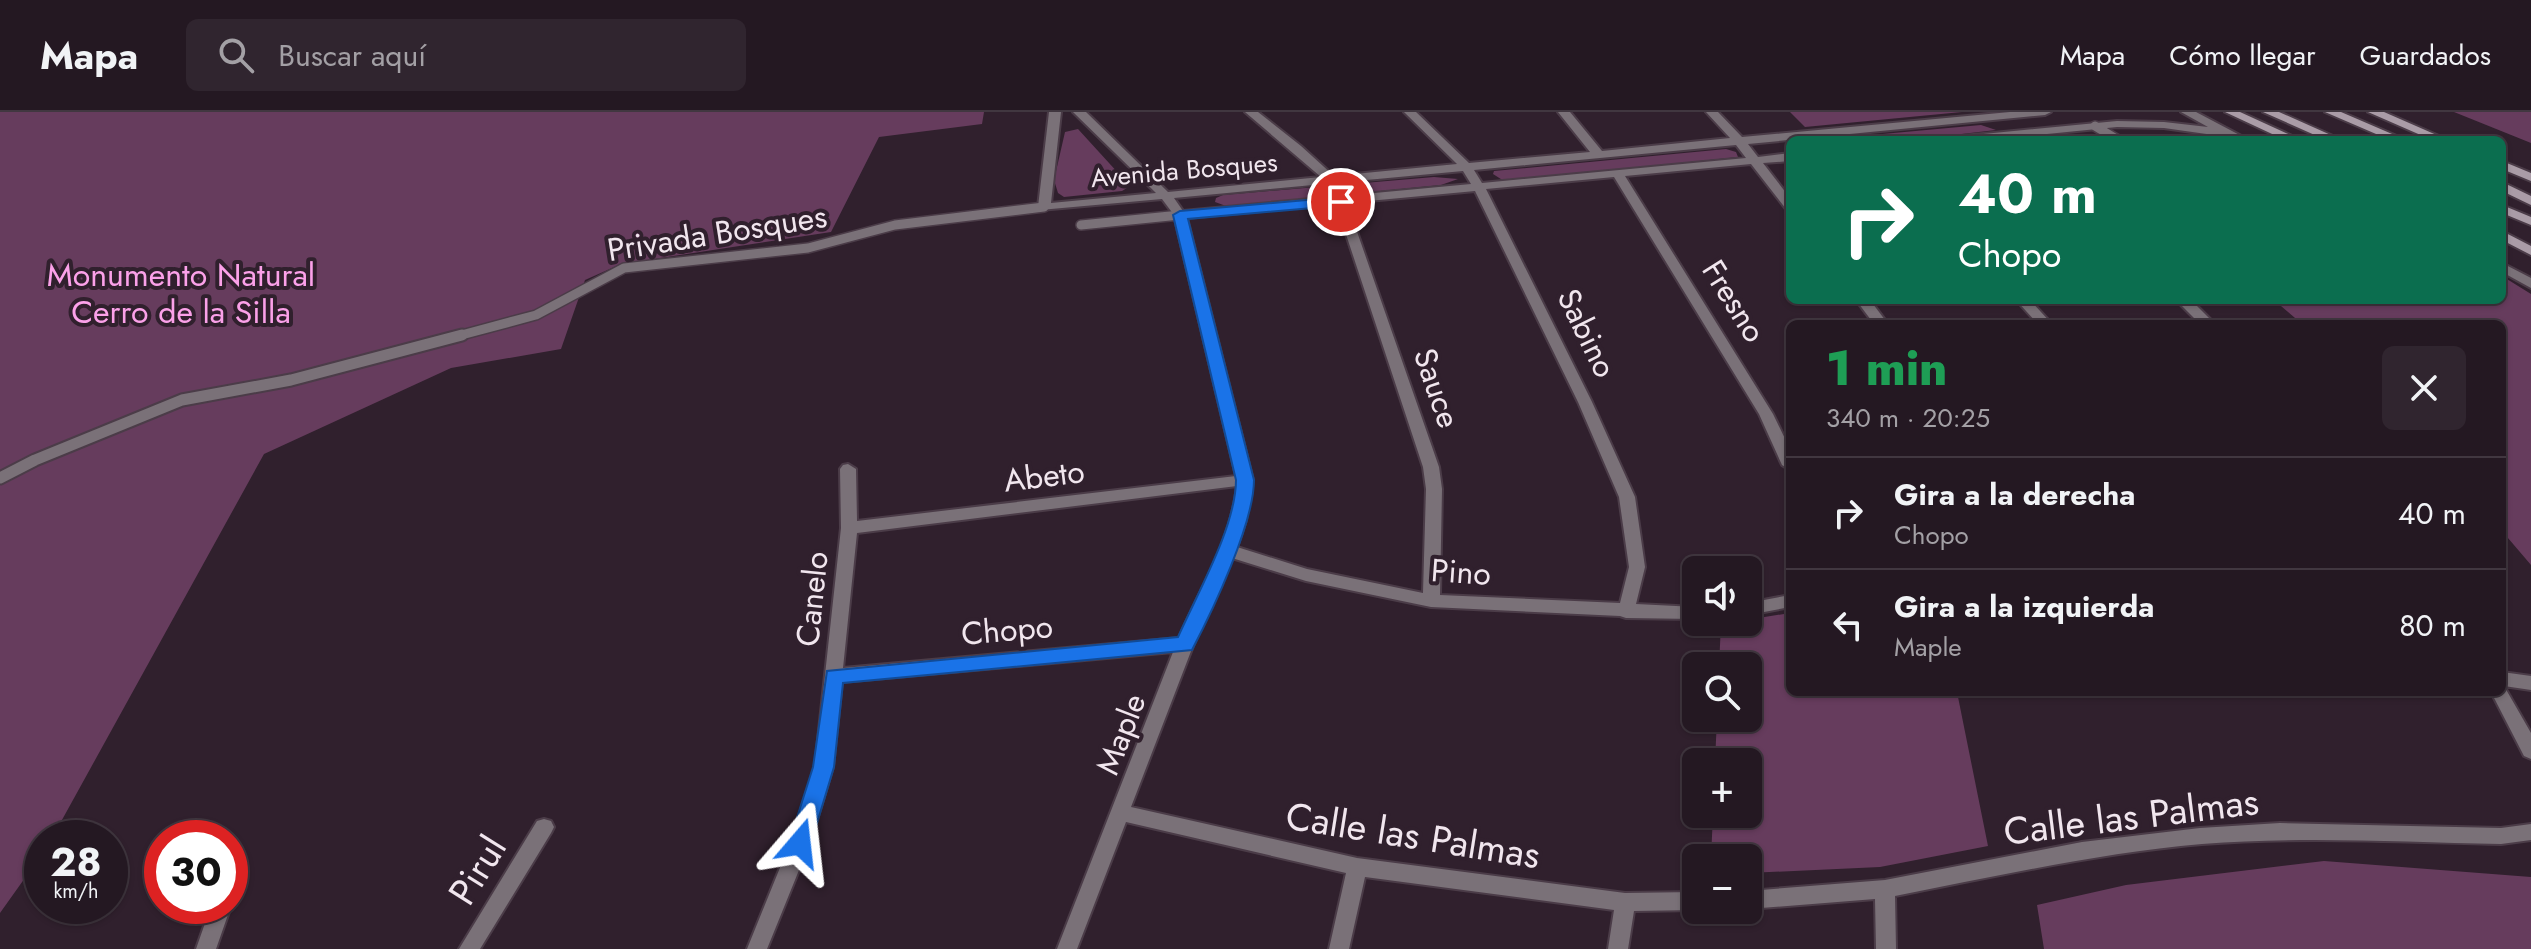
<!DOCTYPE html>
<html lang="es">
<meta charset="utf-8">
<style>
:root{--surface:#241822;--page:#30252f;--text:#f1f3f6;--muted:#a3a0a5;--line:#413740}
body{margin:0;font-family:Jost,sans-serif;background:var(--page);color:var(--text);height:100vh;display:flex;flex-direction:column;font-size:30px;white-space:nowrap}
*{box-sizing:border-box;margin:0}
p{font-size:26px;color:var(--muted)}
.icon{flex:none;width:44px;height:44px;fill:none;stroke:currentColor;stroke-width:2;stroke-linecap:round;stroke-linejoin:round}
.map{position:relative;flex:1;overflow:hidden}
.panel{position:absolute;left:1786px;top:208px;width:720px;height:376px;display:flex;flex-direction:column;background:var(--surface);border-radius:12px;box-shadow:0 2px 6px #0004,0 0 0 2px var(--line)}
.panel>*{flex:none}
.banner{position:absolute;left:1786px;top:24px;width:720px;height:168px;border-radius:12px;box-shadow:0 2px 6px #0004,0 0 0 2px var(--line);background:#0b6e4f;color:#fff;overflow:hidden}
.tools{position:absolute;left:1682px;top:444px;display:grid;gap:16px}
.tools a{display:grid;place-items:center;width:80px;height:80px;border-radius:12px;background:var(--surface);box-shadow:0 2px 6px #0004,0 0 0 2px var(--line);font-size:40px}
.speed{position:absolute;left:24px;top:708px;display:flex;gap:16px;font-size:40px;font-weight:700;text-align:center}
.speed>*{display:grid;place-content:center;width:104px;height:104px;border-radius:50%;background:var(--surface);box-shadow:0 2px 6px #0004,0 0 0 2px var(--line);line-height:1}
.speed small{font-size:20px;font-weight:400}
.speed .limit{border:12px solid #d22;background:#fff;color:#111}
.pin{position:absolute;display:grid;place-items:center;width:68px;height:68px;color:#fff;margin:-34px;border:4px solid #fff;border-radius:50%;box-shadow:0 2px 8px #0007}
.me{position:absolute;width:88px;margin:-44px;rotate:17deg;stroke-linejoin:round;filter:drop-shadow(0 0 6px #0008)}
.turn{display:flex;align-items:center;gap:28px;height:168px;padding:0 40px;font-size:36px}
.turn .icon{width:104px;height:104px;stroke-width:2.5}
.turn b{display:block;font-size:56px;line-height:68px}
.round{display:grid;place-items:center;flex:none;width:84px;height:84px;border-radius:12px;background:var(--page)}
.summary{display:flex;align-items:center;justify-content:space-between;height:136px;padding:0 40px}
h1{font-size:48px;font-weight:800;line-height:60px;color:#1e9e55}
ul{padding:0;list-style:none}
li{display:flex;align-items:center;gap:24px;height:112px;padding:0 40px;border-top:2px solid var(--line)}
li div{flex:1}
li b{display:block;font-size:30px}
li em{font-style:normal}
header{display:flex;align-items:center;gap:48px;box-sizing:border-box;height:112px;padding:0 40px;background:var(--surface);border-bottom:2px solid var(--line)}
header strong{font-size:38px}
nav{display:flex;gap:44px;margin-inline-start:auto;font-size:28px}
.search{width:560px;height:72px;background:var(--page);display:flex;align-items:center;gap:20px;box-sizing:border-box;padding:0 28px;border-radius:12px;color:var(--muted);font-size:30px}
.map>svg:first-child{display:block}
</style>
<header>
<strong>Mapa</strong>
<div class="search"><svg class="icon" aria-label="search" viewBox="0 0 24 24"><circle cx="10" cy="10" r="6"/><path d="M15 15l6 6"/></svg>Buscar aquí</div>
<nav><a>Mapa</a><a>Cómo llegar</a><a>Guardados</a></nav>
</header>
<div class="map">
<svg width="2531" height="837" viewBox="0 0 2531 837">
<rect width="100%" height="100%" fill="#30202d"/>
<path fill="#663c5d" d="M 0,0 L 984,0 L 982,12 L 879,25 L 831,120 L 621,152 L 585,168 L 561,237 L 451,256 L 264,342 L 52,726 L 42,726 L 42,742 L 0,801 Z
M 1790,0 L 1962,0 L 1805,15 Z
M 2454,0 L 2531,0 L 2531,31 Z
M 1981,13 L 1996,18 L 1910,28 L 1817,28 Z
M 1078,17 L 1130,74 L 1122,79 L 1064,85 L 1058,81 L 1054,68 L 1065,20 Z
M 1726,37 L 1736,40 L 1738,45 L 1504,69 L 1493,62 L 1494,59 Z
M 1434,65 L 1458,67 L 1441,73 L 1226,94 L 1215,90 L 1216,86 L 1223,83 Z
M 2502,164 L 2531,182 L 2531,453 L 2502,419 L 2502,212 L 2302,212 L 2274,188 L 2502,188 Z
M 1790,501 L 1790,580 L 1957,580 L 1988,734 L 1880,755 L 1748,761 L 1748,746 L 1711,746 L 1713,702 L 1748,702 L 1748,650 L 1715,650 L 1717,606 L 1748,606 L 1748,554 L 1719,554 L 1721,512 Z
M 2324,749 L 2531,765 L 2531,837 L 2044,837 L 2037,793 L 2126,773 Z"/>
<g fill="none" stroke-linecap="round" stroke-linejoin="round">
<g stroke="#4b3c48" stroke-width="12">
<path id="lane-far1" d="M 2095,14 L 2118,28
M 1081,113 L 1180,103
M 454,225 L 536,203 L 624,156 L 808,136 L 895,113 L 1044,95"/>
</g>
<g stroke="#4b3c48" stroke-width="15">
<path id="lane" d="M 0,366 L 35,348 L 182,288 L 291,268 L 462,223"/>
</g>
<g stroke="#4b3c48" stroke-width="4">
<path id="street" d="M 1049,0 L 1061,0 L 1051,91 L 1156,81 L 1073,0 L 1086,0 L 1168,80 L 1321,65 L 1245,0 L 1258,0 L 1301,34 L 1334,64 L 1457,52 L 1404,0 L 1416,0 L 1469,51 L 1590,40 L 1558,0 L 1570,0 L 1602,39 L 1730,26 L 1706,0 L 1718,0 L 1742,25 L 2010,0 L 2051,0 L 2045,3 L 1748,32 L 1758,45 L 1790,41 L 1790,49 L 1763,51 L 1790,86 L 1790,98 L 1786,97 L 1751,52 L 1625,64 L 1773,302 L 1790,337 L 1790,358 L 1782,353 L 1759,302 L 1614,65 L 1486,77 L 1592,290 L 1635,385 L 1645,455 L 1636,492 L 1696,495 L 1696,507 L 1626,506 L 1620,504 L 1431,495 L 1306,469 L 1232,446 L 1193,534 L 1131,695 L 1357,746 L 1625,781 L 1696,780 L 1696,798 L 1634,799 L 1628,837 L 1608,837 L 1614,798 L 1365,765 L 1349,837 L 1329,837 L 1346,761 L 1126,710 L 1077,837 L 1057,837 L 1173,540 L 842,570 L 833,655 L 810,731 L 767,837 L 747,837 L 790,731 L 815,655 L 841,416 L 840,357 L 843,353 L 848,352 L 856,357 L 857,409 L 1236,364 L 1174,103 L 1162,87 L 1040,98 L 1038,95 ZM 1736,33 L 1746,46 L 1482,71 L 1474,58 ZM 1463,59 L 1471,72 L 1183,99 L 1174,86 ZM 1475,79 L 1578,290 L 1619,385 L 1629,455 L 1620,491 L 1440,483 L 1442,377 L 1439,355 L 1347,91 ZM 1336,92 L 1423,355 L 1426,377 L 1423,481 L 1307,457 L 1237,435 L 1246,408 L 1253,368 L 1187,106 ZM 1237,374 C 1231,429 1200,477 1179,526 L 843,556 L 857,421 Z
M 2181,0 L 2196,0 L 2249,28 L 2164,16 L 2117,15 L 1988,28 L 1947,28 L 1953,25 L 2117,9 L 2164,10 L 2208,15 Z
M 2502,151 L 2531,166 L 2531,176 L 2502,160 Z
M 1856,188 L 1870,188 L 1888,212 L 1874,212 Z
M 2016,188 L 2030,188 L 2052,212 L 2038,212 Z
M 2176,188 L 2191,188 L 2215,212 L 2200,212 Z
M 1790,483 L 1790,495 L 1748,503 L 1748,491 Z
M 2502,560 L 2531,564 L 2531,578 L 2504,574 L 2531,621 L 2531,647 L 2524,644 L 2491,580 L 2502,580 Z
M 544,707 L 551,709 L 554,715 L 551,721 L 480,837 L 459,837 L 537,709 Z
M 2280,711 L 2501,716 L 2531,712 L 2531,728 L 2501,732 C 2401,730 2301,724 2202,732 C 2099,741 1997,764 1895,784 L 1896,837 L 1876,837 L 1875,787 L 1748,797 L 1748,779 L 1885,768 L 2082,730 L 2200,716 Z
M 230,791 L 231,794 L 216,837 L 196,837 L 211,794 L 230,794 Z"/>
</g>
<g stroke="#4b3c48" stroke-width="4">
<path id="secondary" d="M 2225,0 L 2240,0 L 2301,28 L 2285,28 Z
M 2263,0 L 2279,0 L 2342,28 L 2326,28 Z
M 2325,0 L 2341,0 L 2406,28 L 2390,28 Z
M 2368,0 L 2384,0 L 2448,28 L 2432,28 Z
M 2502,49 L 2531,61 L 2531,69 L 2502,57 Z
M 2502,70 L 2531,84 L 2531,93 L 2502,79 Z
M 2502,93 L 2531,105 L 2531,113 L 2502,101 Z
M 2502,119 L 2531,134 L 2531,143 L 2502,128 Z"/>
</g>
<use href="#lane-far1" stroke="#7a7178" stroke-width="9"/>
<use href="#lane" stroke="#7a7178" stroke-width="11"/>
<use href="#street" fill="#7a7178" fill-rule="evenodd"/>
<use href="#secondary" fill="#aa9ca7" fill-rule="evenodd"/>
</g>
<path fill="#1a73e8" stroke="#114b97" stroke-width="2" d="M 1341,85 L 1346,87 L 1346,93 L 1188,107 L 1254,368 C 1254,411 1213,498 1192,538 L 843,571 L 834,655 L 811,731 L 808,738 L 800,741 L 792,738 L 789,731 L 813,655 L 827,559 L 1178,525 C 1197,482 1236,414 1236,368 L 1173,103 L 1180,99 Z"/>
<g text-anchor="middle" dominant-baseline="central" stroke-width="8" stroke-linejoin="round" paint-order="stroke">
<g font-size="26" fill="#f1e6ee" stroke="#30202d">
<text transform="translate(1184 58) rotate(-5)">Avenida Bosques</text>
</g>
<g font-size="32" fill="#f1e6ee" stroke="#30202d">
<text transform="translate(717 121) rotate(-9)">Privada Bosques</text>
<text transform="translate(1734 189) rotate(58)">Fresno</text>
<text transform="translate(1587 221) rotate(64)">Sabino</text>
<text transform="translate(1437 276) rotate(71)">Sauce</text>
<text transform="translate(1044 364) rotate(-7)">Abeto</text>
<text transform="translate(1461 460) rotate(4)">Pino</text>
<text transform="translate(812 487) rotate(-84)">Canelo</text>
<text transform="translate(1007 518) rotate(-5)">Chopo</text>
<text transform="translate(1121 622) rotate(-69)">Maple</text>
</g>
<g font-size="32" fill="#fba1e9" stroke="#30202d">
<text x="181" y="163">Monumento Natural<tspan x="181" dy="37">Cerro de la Silla</tspan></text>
</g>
<g font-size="38" fill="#f1e6ee" stroke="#30202d">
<text transform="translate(2131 704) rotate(-7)">Calle las Palmas</text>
<text transform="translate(1413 723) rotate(9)">Calle las Palmas</text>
<text transform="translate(477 758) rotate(-58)">Pirul</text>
</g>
</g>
</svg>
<div class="tools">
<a><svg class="icon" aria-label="sound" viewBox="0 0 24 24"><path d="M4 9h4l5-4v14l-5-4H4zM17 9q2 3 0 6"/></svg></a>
<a><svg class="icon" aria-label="search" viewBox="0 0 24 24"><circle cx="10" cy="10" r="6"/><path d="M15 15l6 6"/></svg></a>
<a>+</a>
<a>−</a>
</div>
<div class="speed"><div>28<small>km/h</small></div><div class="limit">30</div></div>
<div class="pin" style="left:1341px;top:90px;background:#d93025"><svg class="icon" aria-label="arrive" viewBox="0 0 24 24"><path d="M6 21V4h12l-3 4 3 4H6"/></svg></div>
<svg class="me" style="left:800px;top:731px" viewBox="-20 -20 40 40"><path d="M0-17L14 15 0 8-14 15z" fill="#1a73e8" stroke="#fff" stroke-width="4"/></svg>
<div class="banner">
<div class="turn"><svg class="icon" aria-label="right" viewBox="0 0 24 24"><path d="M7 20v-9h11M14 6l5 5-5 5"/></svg><div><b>40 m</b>Chopo</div></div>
</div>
<section class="panel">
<div class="summary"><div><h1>1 min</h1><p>340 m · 20:25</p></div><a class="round"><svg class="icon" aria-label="close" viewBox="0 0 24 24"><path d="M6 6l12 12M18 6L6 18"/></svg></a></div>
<ul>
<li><svg class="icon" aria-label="right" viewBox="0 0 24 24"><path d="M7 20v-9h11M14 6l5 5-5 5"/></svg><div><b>Gira a la derecha</b><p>Chopo</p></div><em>40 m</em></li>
<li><svg class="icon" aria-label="left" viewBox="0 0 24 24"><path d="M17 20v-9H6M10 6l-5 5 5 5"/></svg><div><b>Gira a la izquierda</b><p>Maple</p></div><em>80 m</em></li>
</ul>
</section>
</div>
